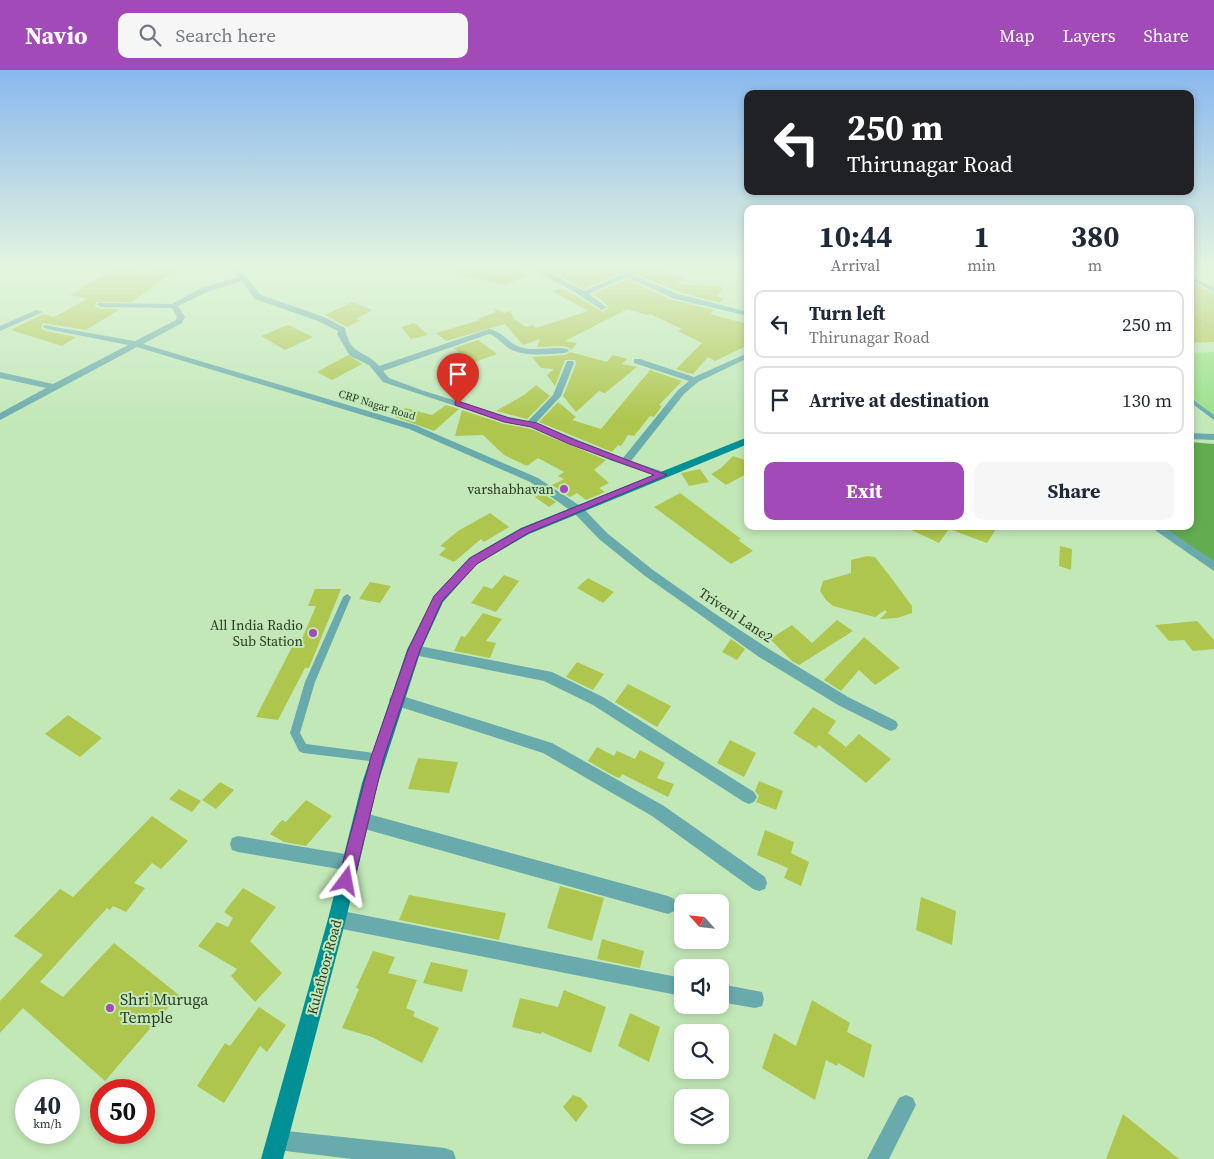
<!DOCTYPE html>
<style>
:root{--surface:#fff;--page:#f6f6f7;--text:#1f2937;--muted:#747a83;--line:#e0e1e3;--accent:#a24ab7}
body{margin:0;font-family:"Source Serif 4",serif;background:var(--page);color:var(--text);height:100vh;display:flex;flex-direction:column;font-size:19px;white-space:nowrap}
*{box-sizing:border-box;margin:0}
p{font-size:16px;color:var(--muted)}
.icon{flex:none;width:28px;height:28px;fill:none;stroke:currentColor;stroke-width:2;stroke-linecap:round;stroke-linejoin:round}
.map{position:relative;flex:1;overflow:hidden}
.side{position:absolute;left:744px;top:135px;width:450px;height:325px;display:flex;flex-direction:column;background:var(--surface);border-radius:10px;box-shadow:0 2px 8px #0003}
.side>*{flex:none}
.banner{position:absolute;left:744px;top:20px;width:450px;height:105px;border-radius:10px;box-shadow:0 2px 8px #0003;background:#202124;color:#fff;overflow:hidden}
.needle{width:32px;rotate:297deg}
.tools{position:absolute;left:674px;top:824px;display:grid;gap:10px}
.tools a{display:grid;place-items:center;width:55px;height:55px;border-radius:10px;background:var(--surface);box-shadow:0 2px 8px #0003;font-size:25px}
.speed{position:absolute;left:15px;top:1009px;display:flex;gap:10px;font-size:25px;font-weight:700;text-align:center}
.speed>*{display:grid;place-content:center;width:65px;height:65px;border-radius:50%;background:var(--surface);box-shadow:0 2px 8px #0003;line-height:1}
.speed small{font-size:12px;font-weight:400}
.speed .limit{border:8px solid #d22;background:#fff;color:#111}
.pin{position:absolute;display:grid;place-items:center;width:42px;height:42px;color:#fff;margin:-51px -21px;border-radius:50% 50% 50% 0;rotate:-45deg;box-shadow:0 0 5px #0007}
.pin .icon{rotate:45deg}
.me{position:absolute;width:55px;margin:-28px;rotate:13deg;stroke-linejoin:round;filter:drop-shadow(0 0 4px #0008)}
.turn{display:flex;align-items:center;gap:18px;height:105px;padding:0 20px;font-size:22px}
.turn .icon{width:65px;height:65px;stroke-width:2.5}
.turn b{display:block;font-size:35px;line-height:42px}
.eta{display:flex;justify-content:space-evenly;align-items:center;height:85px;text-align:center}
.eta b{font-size:30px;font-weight:700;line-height:35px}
.action{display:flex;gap:10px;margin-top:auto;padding:10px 20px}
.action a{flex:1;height:58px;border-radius:10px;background:var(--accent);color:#fff;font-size:20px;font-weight:700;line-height:58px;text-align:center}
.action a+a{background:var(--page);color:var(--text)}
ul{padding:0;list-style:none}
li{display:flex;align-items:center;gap:15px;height:68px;margin:0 10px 8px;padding:0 10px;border:2px solid var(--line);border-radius:10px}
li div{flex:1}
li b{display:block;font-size:19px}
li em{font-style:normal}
header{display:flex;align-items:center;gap:30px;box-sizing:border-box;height:70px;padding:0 25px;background:var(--accent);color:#fff}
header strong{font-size:24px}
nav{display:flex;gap:28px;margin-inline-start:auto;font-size:18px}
.search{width:350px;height:45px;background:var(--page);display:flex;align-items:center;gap:12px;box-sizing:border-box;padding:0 18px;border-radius:10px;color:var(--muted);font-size:19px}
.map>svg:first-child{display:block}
</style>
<header>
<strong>Navio</strong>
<div class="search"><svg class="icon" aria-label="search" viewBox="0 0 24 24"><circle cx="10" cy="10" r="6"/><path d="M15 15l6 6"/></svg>Search here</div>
<nav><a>Map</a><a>Layers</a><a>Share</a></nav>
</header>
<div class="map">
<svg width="1214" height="1089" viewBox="0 0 1214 1089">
<rect width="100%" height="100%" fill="#c2e8b8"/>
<path fill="#99e087" d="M 1214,282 L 1214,345 L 1190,326 L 1190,283 Z"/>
<path fill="#63ad50" d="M 1190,372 L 1214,374 L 1214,492 L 1161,456 L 1190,456 Z"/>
<path fill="#aec64d" d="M 116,198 L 129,198 L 148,203 L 158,198 L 178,198 L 132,232 L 96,232 L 95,236 L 100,239 L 120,239 L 86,260 L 43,253 L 41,258 L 46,261 L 76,267 L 62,276 L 11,260 L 43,244 L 54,247 L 87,229 L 70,225 Z
M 488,198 L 513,198 L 529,204 L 507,215 L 457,204 L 458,200 Z
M 545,198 L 607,198 L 617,205 L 584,219 Z
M 647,198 L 673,198 L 663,203 L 684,208 L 676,214 L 724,217 L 717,226 L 724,228 L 720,233 L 679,222 L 637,205 Z
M 627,209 L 672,230 L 714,240 L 710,244 L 748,254 L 748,275 L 715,291 L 708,287 L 693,304 L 688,303 L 676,299 L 702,273 L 678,261 L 682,259 L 650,244 L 647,245 L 627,239 L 565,271 L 577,273 L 571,280 L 568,277 L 562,276 L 537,277 L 540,269 L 523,275 L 505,254 L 446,271 L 436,263 L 480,250 L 477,249 L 496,242 L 494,238 L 504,243 L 511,241 L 514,249 L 526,257 L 533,255 L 536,258 L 588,241 L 552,221 L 562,218 L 603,242 L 608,239 L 607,235 L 593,224 Z
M 1190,211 L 1214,224 L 1214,272 L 1190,273 Z
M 352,232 L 373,240 L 356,249 L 361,250 L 347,257 L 325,245 Z
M 414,253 L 417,255 L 428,265 L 411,269 L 401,257 Z
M 288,255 L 313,267 L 285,280 L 261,266 Z
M 478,270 L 497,284 L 472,293 L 454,278 Z
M 570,282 L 607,292 L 613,285 L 627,289 L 622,294 L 637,297 L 605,323 L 599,321 L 576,342 L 563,326 L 576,294 L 575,290 L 565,290 L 555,316 L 547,305 L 554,299 L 541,298 L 532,287 L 565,285 Z
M 348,285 L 362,294 L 332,310 L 317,302 Z
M 650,300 L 682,311 L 659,335 L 662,336 L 654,347 L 650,346 L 634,366 L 628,365 L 621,376 L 618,375 L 612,382 L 539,352 L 558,332 L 576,347 L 572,350 L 601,359 Z
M 536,315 L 550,326 L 527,349 L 496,341 L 524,325 Z
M 446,335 L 459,339 L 434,361 L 395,347 L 406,338 L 432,345 Z
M 462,340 L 504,354 L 531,359 L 606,390 L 594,400 L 609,413 L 599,418 L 605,422 L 586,430 L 577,423 L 570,427 L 552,415 L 564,409 L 558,406 L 564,402 L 538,388 L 527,396 L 504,385 L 483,365 L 455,366 Z
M 733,386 L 748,391 L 748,403 L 726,415 L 711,404 L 721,398 Z
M 700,399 L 709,412 L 689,416 L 681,403 Z
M 542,423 L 556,432 L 549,437 L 535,427 Z
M 680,423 L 741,469 L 738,470 L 753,481 L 731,494 L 654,437 Z
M 490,443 L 509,457 L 484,472 L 481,469 L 454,492 L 439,485 L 446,478 L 440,476 L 458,461 Z
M 903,456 L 998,456 L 987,473 L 949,459 L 939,473 Z
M 1060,476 L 1072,479 L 1071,500 L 1059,496 Z
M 867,486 L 875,487 L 892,509 L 912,536 L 912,543 L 897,548 L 880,549 L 887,542 L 885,540 L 875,547 L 833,536 L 826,530 L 820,521 L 823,511 L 851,503 L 851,490 Z
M 504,505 L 519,511 L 496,542 L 471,533 L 484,516 L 492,519 Z
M 588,508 L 614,522 L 603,533 L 577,518 Z
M 370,512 L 391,516 L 380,533 L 359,529 Z
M 315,519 L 341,519 L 309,598 L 305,598 L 278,650 L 256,647 L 292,577 L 298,578 L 316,536 L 308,536 Z
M 483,543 L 502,549 L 486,571 L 496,573 L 490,588 L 454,581 L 461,566 L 465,567 Z
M 837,550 L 853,561 L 799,595 L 792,591 L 770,569 L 792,555 L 812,573 Z
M 1197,551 L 1214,570 L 1214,579 L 1193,581 L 1184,570 L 1169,571 L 1155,555 Z
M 864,567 L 900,598 L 875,615 L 859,600 L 841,621 L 824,610 Z
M 731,569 L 745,579 L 737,590 L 722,582 Z
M 577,592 L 604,604 L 593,620 L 566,607 Z
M 628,614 L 671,636 L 657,657 L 615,632 Z
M 813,637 L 836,651 L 828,663 L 846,677 L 859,664 L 891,689 L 866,713 L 819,675 L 816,678 L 793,663 Z
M 68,645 L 102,668 L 80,687 L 45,664 Z
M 730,670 L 756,683 L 744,707 L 717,693 Z
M 597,677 L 614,686 L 617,681 L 635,689 L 640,680 L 665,693 L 657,708 L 674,714 L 668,727 L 622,704 L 620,708 L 614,706 L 588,691 Z
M 418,688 L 458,692 L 449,723 L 408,719 Z
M 759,711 L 783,721 L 776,740 L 756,732 L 759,726 L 755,721 Z
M 220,712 L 234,720 L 216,739 L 202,730 Z
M 179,719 L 201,731 L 192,742 L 169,729 Z
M 306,730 L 332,746 L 306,776 L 284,772 L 270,764 L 282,750 L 286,752 Z
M 152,746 L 188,771 L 161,799 L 152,793 L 134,813 L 145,818 L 126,842 L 113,836 L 110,840 L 107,838 L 40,912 L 63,927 L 114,873 L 179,925 L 105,1011 L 23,938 L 0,963 L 0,931 L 43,885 L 14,866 L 60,819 L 73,827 Z
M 765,760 L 794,772 L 791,783 L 809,792 L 801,816 L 784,808 L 788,798 L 757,785 Z
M 560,816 L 604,828 L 592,871 L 547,858 Z
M 243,818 L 276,837 L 250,871 L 282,903 L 255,932 L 231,906 L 237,899 L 198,876 L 217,852 L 228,857 L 233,848 L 224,842 Z
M 409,825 L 506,843 L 499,870 L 399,850 Z
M 921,827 L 956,841 L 952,875 L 916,860 Z
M 602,869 L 644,881 L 640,898 L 597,889 Z
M 373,881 L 395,887 L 388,903 L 417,910 L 406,938 L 415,942 L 413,946 L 439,958 L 422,993 L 372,967 L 342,958 L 359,919 L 356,918 Z
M 431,892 L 468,900 L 462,922 L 423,913 Z
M 564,920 L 606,937 L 591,983 L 542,962 L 541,964 L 512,957 L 520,928 L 558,937 Z
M 812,930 L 850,953 L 847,962 L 872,975 L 864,1008 L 838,993 L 837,996 L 826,990 L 815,1030 L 762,998 L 774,963 L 796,976 Z
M 259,937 L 286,955 L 267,982 L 260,976 L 224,1033 L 197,1016 L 225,973 L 230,976 Z
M 630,943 L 660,957 L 649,992 L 618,976 Z
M 573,1025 L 581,1028 L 588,1036 L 576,1052 L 563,1037 Z
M 1123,1044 L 1179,1089 L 1106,1089 Z"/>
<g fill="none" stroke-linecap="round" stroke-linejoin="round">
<path stroke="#8fae87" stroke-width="2" stroke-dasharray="1 2.5" stroke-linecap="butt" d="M 1190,250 L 1197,249 L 1214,259"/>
<path fill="#69aaad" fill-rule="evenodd" d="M 1190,206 L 1214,218 L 1214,222 L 1190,209 Z
M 1190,327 L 1214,345 L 1214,350 L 1190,332 Z
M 347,524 L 351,527 L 315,612 L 300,663 L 306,674 L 382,684 L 383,687 L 382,690 L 378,692 L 303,683 L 299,681 L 290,663 L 305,612 L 343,527 Z"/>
<path fill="#69aaad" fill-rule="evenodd" d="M 0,198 L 4,198 L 0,201 Z
M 228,198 L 236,198 L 242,202 L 261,225 L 324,247 L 345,258 C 350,287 365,279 379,296 L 489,259 C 506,263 507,273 520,277 C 535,282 552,276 568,279 L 569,281 L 565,283 C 548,284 528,287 512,280 C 503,276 499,267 489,264 L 383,301 L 389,308 L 424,321 L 509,347 L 528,351 L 553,325 L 567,291 L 573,291 L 574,293 L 561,326 L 536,353 L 623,388 L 678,320 L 689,311 L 634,293 L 634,289 L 640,289 L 694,307 L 748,283 L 748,288 L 698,312 L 684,324 L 631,391 L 667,403 L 668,405 L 663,408 L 612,391 L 532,357 L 504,352 L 383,312 L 369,295 L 350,286 L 337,264 L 338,261 L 318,251 L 255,229 L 242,211 L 207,222 L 180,235 L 178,236 L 185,247 L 182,253 L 143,274 L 415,355 L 538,408 L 582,437 L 607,463 L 653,500 L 714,543 L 769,579 L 848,627 L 896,651 L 898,655 L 896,659 L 891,661 L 886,659 L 838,635 L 759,587 L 706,549 L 645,506 L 599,469 L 574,443 L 530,412 L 409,359 L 137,277 L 0,350 L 0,343 L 46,318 L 0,308 L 0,302 L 53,314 L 128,275 L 47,259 L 43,257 L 44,255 L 135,271 L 176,250 L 177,247 L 172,238 L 101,237 L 97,235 L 98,233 L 172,234 L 201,218 L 239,207 Z
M 532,198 L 541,198 L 584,221 L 621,205 L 609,198 L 618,198 L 627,202 L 636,198 L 645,198 L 633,205 L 678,224 L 748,242 L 748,246 L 672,228 L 627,207 L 589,224 L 605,236 L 606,238 L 602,240 L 581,226 Z
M 36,240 L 43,242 L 0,261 L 0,256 Z
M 1190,363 L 1214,364 L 1214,370 L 1190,369 Z
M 1149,456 L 1162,456 L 1214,491 L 1214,501 Z
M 414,575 L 552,602 L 603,627 L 754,722 L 757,727 L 754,732 L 749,734 L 744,732 L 593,635 L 544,611 L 409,584 L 407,580 L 409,576 Z
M 396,624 L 552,673 L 664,736 L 765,807 L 767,813 L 765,819 L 759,821 L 753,819 L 652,746 L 543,683 L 391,634 L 389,630 L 391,626 Z
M 361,742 L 668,826 L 674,829 L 677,835 L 674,841 L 668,844 L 361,758 L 355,755 L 353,750 L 355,745 Z
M 238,766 L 351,785 L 357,787 L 359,793 L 357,799 L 351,801 L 238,782 L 232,780 L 230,774 L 232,768 Z
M 337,840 L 682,908 L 682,926 L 337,858 L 331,855 L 328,849 L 331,843 Z
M 720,914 L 762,922 L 764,929 L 762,936 L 755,938 L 720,932 Z
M 906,1025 L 913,1028 L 916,1035 L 889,1089 L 867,1089 L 899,1028 Z
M 277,1060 L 445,1078 L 453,1081 L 456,1089 L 352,1089 L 277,1080 L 270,1077 L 267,1070 L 270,1063 Z"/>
<path fill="#009096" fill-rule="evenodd" d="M 748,367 L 748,374 L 529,464 L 477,494 L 443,532 L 421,580 L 378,713 L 346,849 L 283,1089 L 261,1089 L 328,849 L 362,713 L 407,580 L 434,526 L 469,488 L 521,458 Z"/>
</g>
<linearGradient id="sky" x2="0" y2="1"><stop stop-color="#89b8ee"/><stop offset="0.56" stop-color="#e4f5df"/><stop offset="1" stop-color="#e4f5df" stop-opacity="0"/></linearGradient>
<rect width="1214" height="351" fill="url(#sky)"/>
<path fill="#a24ab7" stroke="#693077" d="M 458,331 L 509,348 L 537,353 L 575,370 L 667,405 L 528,463 L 477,494 L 442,531 L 420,580 L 384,687 L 354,811 L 352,817 L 346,819 L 341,817 L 338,811 L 371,687 L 408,580 L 434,526 L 470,488 L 521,459 L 654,405 L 569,374 L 531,357 L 504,352 L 455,335 L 455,332 Z"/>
<g fill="#a24ab7" stroke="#c2e8b8" stroke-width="2">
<circle cx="564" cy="419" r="5"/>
<circle cx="313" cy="563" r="5"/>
<circle cx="110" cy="938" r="5"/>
</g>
<g text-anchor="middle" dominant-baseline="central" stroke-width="4" stroke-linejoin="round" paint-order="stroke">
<g font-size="11" fill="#2b3a27" stroke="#c2e8b8">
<text transform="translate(377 335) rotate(17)">CRP Nagar Road</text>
</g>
<g font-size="14" fill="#2b3a27" stroke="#c2e8b8" text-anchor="end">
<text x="554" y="419">varshabhavan</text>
<text x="303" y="555">All India Radio<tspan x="303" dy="16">Sub Station</tspan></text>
</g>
<g font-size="14" fill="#2b3a27" stroke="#c2e8b8">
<text transform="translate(736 545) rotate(34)">Triveni Lane2</text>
<text transform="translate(324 897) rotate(-75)">Kulathoor Road</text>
</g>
<g font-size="16" fill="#2b3a27" stroke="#c2e8b8" text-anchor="start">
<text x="120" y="929">Shri Muruga<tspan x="120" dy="18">Temple</tspan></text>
</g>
</g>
</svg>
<div class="tools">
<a><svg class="needle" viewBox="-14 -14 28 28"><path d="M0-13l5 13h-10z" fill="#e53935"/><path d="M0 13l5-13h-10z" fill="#747a83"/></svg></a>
<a><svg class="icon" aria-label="sound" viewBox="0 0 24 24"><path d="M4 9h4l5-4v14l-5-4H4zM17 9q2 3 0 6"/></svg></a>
<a><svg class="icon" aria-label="search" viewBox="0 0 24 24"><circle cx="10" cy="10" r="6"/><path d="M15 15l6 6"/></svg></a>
<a><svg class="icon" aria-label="layers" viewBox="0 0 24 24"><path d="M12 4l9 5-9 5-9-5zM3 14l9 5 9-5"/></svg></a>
</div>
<div class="speed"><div>40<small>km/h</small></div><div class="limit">50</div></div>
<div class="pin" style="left:458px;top:334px;background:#d93025"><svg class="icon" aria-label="arrive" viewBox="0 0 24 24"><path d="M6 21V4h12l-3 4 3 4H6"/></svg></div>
<svg class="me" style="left:346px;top:811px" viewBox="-20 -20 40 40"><path d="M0-17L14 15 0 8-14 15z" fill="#a24ab7" stroke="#fff" stroke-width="4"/></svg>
<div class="banner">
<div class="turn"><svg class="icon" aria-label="left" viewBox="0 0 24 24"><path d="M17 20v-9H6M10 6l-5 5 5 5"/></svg><div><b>250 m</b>Thirunagar Road</div></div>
</div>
<section class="side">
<div class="eta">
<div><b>10:44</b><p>Arrival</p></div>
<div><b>1</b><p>min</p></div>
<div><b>380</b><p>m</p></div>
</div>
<ul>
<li><svg class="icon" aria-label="left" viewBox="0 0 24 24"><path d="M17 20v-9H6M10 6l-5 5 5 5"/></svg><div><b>Turn left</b><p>Thirunagar Road</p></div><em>250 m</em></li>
<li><svg class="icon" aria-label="arrive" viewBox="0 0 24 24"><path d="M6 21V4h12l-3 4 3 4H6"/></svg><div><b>Arrive at destination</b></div><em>130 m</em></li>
</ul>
<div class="action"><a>Exit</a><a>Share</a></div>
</section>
</div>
